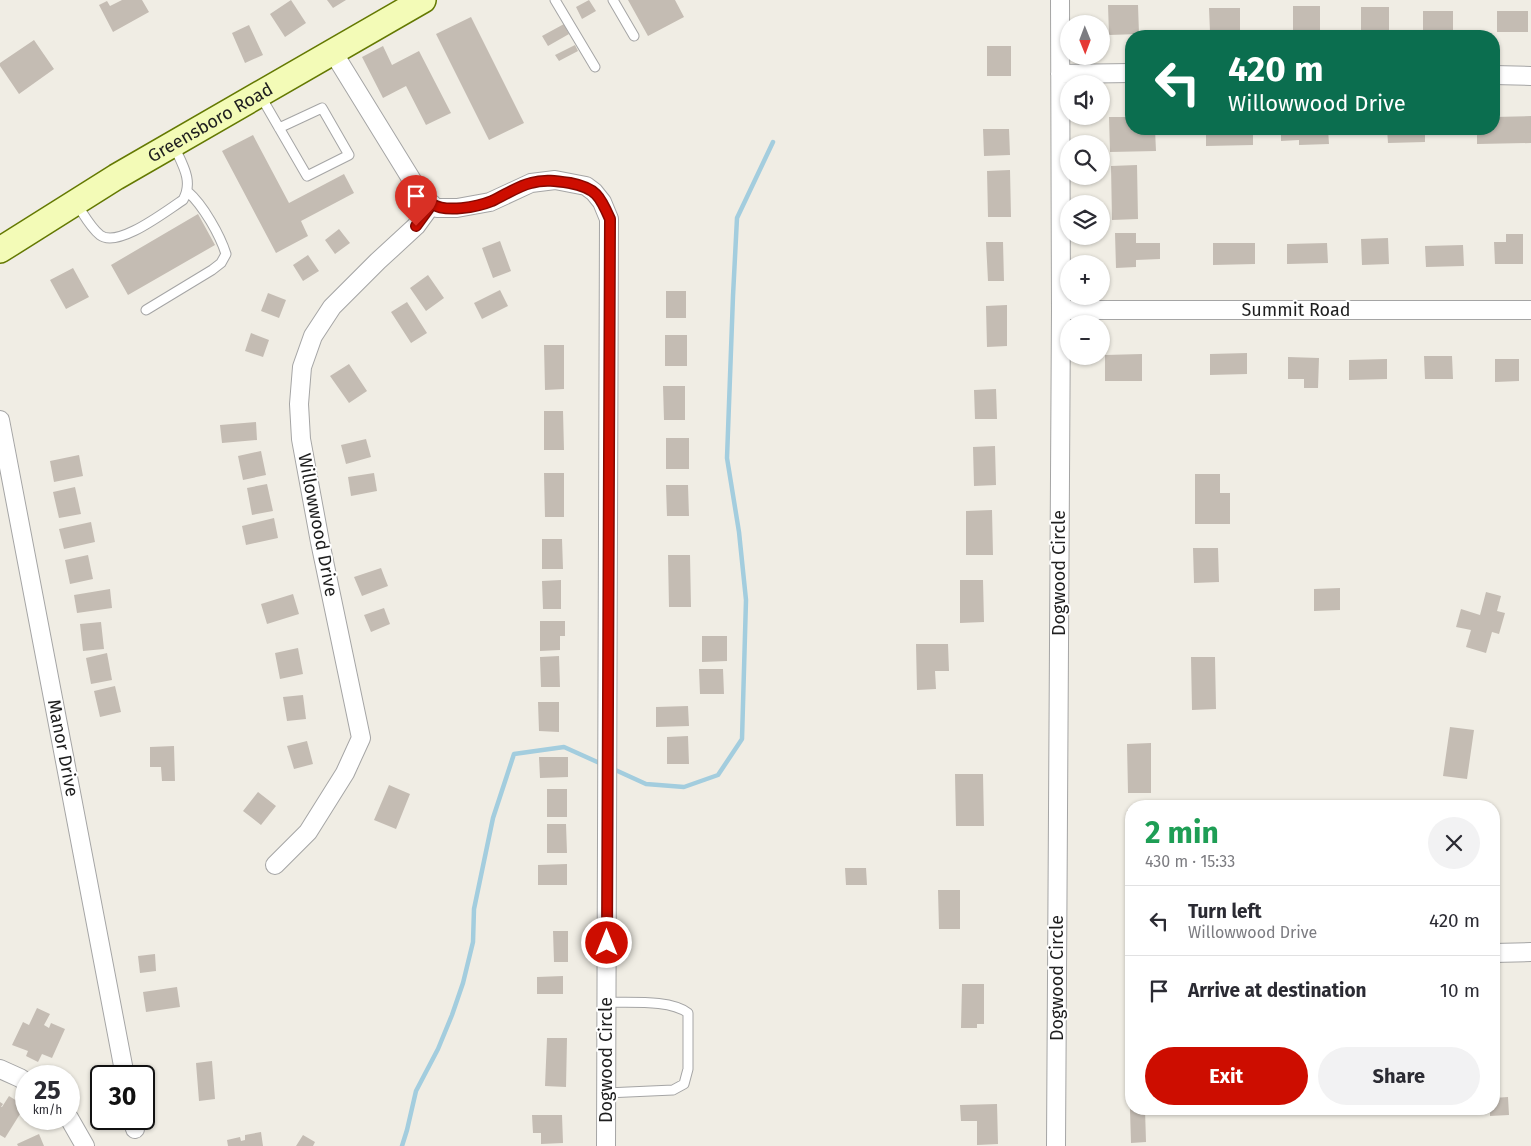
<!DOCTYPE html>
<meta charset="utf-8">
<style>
:root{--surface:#fff;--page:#f2f2f3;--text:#2b2b33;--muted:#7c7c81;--line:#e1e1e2;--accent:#cd0d00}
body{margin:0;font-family:"Fira Sans",sans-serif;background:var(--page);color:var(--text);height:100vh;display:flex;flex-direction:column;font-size:19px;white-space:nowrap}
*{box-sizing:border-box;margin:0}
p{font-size:16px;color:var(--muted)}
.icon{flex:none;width:28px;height:28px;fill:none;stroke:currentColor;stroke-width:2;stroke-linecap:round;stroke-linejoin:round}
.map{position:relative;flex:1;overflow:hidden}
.panel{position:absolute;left:1125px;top:800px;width:375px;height:315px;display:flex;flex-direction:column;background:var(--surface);border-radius:20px;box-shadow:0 1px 4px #0004}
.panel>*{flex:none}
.top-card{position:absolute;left:1125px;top:30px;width:375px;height:105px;border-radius:20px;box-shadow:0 1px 4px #0004;background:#0b6e4f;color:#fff;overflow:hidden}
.needle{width:32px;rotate:179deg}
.controls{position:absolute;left:1060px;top:15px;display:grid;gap:10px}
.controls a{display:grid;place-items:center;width:50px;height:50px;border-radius:50%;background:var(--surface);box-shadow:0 1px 4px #0004;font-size:25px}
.speed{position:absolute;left:15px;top:1065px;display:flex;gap:10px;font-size:25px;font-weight:700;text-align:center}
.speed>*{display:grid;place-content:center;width:65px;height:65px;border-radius:50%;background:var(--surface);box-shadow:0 1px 4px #0004;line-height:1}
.speed small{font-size:12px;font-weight:400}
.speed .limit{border:2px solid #111;border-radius:8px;background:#fff;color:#111}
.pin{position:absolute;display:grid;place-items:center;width:42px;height:42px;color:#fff;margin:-51px -21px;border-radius:50% 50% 50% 0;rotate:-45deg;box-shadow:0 0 5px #0007}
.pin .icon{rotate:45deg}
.me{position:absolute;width:55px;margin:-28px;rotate:0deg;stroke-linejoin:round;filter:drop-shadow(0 0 4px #0008)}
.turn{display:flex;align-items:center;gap:18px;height:105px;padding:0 20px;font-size:22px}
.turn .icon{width:65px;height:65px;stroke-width:2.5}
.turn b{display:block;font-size:35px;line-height:42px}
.round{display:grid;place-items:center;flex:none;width:52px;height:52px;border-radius:26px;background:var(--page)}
.headline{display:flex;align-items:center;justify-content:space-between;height:85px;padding:0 20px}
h1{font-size:30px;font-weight:700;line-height:38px;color:#1e9e55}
.primary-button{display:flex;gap:10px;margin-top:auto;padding:10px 20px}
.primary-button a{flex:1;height:58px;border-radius:30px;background:var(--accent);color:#fff;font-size:20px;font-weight:700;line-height:58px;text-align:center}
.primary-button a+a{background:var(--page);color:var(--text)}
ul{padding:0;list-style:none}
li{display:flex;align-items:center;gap:15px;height:70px;padding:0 20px;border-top:1px solid var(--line)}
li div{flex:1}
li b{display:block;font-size:19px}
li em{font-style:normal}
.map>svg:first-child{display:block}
</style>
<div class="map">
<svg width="1531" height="1146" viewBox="0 0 1531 1146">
<rect width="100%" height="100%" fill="#f0ede4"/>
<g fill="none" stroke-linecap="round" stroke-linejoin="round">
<path stroke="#a3cdde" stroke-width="4.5" d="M 611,768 L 646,784 L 684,787 L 718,775 L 742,739 L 746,600 L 739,532 L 727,458 L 733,296 L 737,218 L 773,142
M 402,1146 L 407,1130 L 416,1091 L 438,1049 L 452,1015 L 463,983 L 473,942 L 474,909 L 493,818 L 514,754 L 564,747 L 604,765"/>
</g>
<path fill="#c4bcb3" d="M 122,0 L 142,0 L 149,12 L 113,32 L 99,5 L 107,1 L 110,6 Z
M 291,0 L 306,23 L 285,37 L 270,14 Z
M 327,0 L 346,0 L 333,8 Z
M 589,0 L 596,11 L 582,19 L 576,7 Z
M 628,0 L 675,0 L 684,17 L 648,36 Z
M 1108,5 L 1138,5 L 1139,34 L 1109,35 Z
M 1293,6 L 1320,6 L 1320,30 L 1293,31 Z
M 1361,7 L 1389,7 L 1389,32 L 1361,32 Z
M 1209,8 L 1240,8 L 1240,32 L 1210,32 Z
M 1423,11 L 1453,11 L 1453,34 L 1423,34 Z
M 1497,11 L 1528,11 L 1528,32 L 1497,32 Z
M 471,17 L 524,123 L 489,140 L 436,34 Z
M 564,24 L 569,34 L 548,46 L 542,36 Z
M 249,25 L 263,55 L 245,63 L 232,33 Z
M 34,40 L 54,69 L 19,94 L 0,66 L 0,63 Z
M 575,45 L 578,51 L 559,61 L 555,55 Z
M 383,46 L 392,65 L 419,51 L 451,113 L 426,125 L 406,86 L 383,98 L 362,57 Z
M 987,46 L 1011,46 L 1011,76 L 987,76 Z
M 1531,116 L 1531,143 L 1477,144 L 1477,129 L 1494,129 L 1494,117 Z
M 1109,117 L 1131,117 L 1131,129 L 1155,129 L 1156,151 L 1110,152 Z
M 983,129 L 1009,129 L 1010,155 L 984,156 Z
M 1206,129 L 1253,129 L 1253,145 L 1206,146 Z
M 1281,129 L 1328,129 L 1329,144 L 1299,145 L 1299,140 L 1281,141 Z
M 1387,129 L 1443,129 L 1443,134 L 1425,134 L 1425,142 L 1388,143 Z
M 253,135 L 289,203 L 344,174 L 354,193 L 301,221 L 308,236 L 276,253 L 222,151 Z
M 1137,165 L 1138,219 L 1112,220 L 1111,166 Z
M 1010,170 L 1011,217 L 988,217 L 987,171 Z
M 198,214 L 215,245 L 128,295 L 111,265 Z
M 339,229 L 350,243 L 335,254 L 325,240 Z
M 1115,233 L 1136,233 L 1136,243 L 1160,243 L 1160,259 L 1136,260 L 1136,267 L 1116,268 Z
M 1506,234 L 1523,234 L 1523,264 L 1495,264 L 1494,242 L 1506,242 Z
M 1388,238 L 1389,264 L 1362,265 L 1361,239 Z
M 500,241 L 511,271 L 493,278 L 482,248 Z
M 986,242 L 1003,242 L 1004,281 L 988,281 Z
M 1213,243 L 1255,243 L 1255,264 L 1213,265 Z
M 1327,243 L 1328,263 L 1287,264 L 1287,244 Z
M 1463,245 L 1464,266 L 1426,267 L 1425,246 Z
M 308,255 L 319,271 L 303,281 L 293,265 Z
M 73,268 L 89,297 L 66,309 L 50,280 Z
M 428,275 L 444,298 L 426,311 L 410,288 Z
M 500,290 L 508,306 L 482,319 L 474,303 Z
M 666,291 L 686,291 L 686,318 L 666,318 Z
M 268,293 L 286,300 L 279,318 L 261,311 Z
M 407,302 L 427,333 L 411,343 L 391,312 Z
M 1007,305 L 1007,346 L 987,347 L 986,306 Z
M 251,333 L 269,340 L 263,357 L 245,351 Z
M 665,335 L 687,335 L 687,366 L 665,366 Z
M 544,345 L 564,345 L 564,389 L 545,390 Z
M 1247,353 L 1247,374 L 1210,375 L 1210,354 Z
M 1142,354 L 1142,381 L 1105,381 L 1105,355 Z
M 1424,356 L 1452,356 L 1453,379 L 1425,379 Z
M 1288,357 L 1319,358 L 1318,388 L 1304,388 L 1304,379 L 1288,379 Z
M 1387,359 L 1387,379 L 1349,380 L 1349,360 Z
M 1495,359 L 1519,359 L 1519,381 L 1495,382 Z
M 349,364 L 367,391 L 349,403 L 330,376 Z
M 663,386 L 685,386 L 685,420 L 664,420 Z
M 996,389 L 997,419 L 975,419 L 974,390 Z
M 544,411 L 563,411 L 564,450 L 544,450 Z
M 256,422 L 257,440 L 222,443 L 220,425 Z
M 666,438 L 689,438 L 689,469 L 666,469 Z
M 366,439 L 371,457 L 346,464 L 341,445 Z
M 995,446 L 996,485 L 974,486 L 973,447 Z
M 261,451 L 266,475 L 243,480 L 238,456 Z
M 79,455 L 83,476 L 54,482 L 50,461 Z
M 374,473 L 377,491 L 351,496 L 348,477 Z
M 544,473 L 564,473 L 564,517 L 545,517 Z
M 1195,474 L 1220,474 L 1220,493 L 1230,493 L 1230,524 L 1195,524 Z
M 267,484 L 273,511 L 252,515 L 247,488 Z
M 666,485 L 688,485 L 689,516 L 667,516 Z
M 75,487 L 81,514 L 59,518 L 53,492 Z
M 992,510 L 993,555 L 966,555 L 966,511 Z
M 274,518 L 278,538 L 246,545 L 242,526 Z
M 91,522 L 95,542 L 64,549 L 59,529 Z
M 542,539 L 562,539 L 563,569 L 542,569 Z
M 1193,548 L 1218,548 L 1219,582 L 1194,583 Z
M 88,555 L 93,579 L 70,584 L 65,560 Z
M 668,555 L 690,555 L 691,607 L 669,607 Z
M 381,568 L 388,586 L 362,596 L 354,577 Z
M 561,580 L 561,609 L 543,609 L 542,581 Z
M 960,580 L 983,580 L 984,622 L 960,623 Z
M 1340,588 L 1340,610 L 1314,611 L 1314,589 Z
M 110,589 L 112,608 L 77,613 L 74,595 Z
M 1486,592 L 1501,596 L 1497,611 L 1505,613 L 1499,634 L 1492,632 L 1486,653 L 1466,647 L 1471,630 L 1456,627 L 1461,609 L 1480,615 Z
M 293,594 L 299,614 L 267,624 L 261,604 Z
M 384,608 L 390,624 L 371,632 L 364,615 Z
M 540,621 L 565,621 L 565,636 L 560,636 L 560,650 L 540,651 Z
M 101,622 L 104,649 L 83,651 L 80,624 Z
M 702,636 L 727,636 L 727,661 L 702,662 Z
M 916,644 L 948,644 L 949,671 L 935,671 L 936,689 L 917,690 Z
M 298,648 L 303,674 L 280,679 L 275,653 Z
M 107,653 L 112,680 L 91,684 L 86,658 Z
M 559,656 L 560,687 L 541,687 L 540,657 Z
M 1191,657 L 1215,657 L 1216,709 L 1192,710 Z
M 699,669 L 723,669 L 724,694 L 700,694 Z
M 115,686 L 121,712 L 100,717 L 94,691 Z
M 303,695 L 306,719 L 287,721 L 283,697 Z
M 538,702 L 559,702 L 559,732 L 539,731 Z
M 688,706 L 689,726 L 656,727 L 656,707 Z
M 1450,727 L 1474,730 L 1467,779 L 1443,776 Z
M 688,736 L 689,764 L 667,764 L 667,737 Z
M 307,741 L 313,764 L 294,769 L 287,746 Z
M 1151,743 L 1151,793 L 1128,793 L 1127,744 Z
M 174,746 L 175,781 L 162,781 L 161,767 L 150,767 L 150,747 Z
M 539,757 L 568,757 L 568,777 L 540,778 Z
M 955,774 L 983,774 L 984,826 L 956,826 Z
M 389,785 L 410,794 L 396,829 L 374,820 Z
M 547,789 L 567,789 L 567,817 L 547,817 Z
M 258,792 L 276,806 L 261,825 L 243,811 Z
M 1127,810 L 1131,810 L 1131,841 L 1127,841 Z
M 547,824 L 566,824 L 567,853 L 547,853 Z
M 567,864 L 567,885 L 538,885 L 538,865 Z
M 845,868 L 866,868 L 867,885 L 846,885 Z
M 938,890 L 960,890 L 960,929 L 939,929 Z
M 1126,890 L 1131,890 L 1131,931 L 1127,931 Z
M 553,931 L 568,931 L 568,962 L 554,962 Z
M 155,954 L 156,971 L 140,973 L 138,956 Z
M 563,976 L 563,994 L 537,994 L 537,977 Z
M 962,984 L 984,984 L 984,1024 L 977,1024 L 977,1028 L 961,1028 Z
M 177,987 L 180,1007 L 146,1012 L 143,992 Z
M 37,1008 L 50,1014 L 44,1025 L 49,1028 L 51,1023 L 65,1029 L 52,1058 L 42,1054 L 38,1062 L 26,1056 L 28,1051 L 12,1045 L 23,1022 L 29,1025 Z
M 547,1038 L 567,1038 L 566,1087 L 545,1086 Z
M 212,1061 L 215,1099 L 199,1101 L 196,1063 Z
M 9,1096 L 25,1106 L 5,1138 L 0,1135 L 0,1102 L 3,1104 L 1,1107 L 2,1107 Z
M 1508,1097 L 1509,1115 L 1490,1116 L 1490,1109 L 1494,1109 L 1494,1098 Z
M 997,1104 L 998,1144 L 977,1145 L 977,1121 L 961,1121 L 960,1105 Z
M 1130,1109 L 1145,1109 L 1146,1142 L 1131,1143 Z
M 532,1115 L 562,1115 L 563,1143 L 541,1144 L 541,1133 L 533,1133 Z
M 261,1132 L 263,1146 L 228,1146 L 227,1140 L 240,1137 L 241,1141 L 245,1140 L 245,1135 Z
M 39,1134 L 44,1146 L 18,1146 L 17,1144 Z
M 303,1135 L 315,1142 L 313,1146 L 296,1146 Z"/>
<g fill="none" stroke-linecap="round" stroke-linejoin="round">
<g stroke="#a5a5a5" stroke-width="11">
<path id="service" d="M 555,0 L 595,67
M 613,0 L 634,36
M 260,95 L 307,176 L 349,155 L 322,108 L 279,128
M 76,203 C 83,213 90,227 100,235 C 118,249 167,210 183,200 C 194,181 182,164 174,146
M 146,310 L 212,270 L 221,263 L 226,254 C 220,235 203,205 188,192
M 606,1093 L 673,1090 L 684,1084 L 688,1069 L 688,1013 C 670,999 629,1003 606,1002"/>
</g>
<g stroke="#a5a5a5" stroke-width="20">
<path id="minor" d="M 333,52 L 426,203 L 437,208 L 457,208 L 490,202 L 531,183 L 555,180 L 586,186 L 594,192 L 602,202 L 609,219 L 606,1146
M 1060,74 L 1131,73
M 1494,75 L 1531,76
M 1061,310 L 1531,310
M 0,420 L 125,1076
M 275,865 L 308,832 L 345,773 L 361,738 L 320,542 L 301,439 L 299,404 L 302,367 L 313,336 L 332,307 L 378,261 L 416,226 L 432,204
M 1494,953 L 1531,952
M 0,1069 L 20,1078 L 26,1082
M 69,1118 L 85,1146
M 133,1119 L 135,1129
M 1056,1146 L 1061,310 L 1060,0"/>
</g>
<g stroke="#647902" stroke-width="28">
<g id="secondary">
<path id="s1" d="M 0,250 L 116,177 L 423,0"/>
</g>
</g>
<use href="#service" stroke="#fff" stroke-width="9"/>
<use href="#minor" stroke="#fff" stroke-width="18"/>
<use href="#secondary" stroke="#f3fbb7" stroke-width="25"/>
</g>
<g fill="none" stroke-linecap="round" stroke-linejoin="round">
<g stroke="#850800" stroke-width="12">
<path id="route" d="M 416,226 L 432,204 C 446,213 477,207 492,201 C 505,195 518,186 531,183 C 544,179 557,181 570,183 C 596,188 600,196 610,219 L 607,943"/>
</g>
<use href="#route" stroke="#cd0d00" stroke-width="9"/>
</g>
<g text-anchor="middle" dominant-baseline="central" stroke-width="4" stroke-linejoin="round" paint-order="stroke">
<g font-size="18" fill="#1e1e1e" stroke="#fff">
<text stroke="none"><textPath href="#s1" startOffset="246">Greensboro Road</textPath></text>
<text x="1296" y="310">Summit Road</text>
<text transform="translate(318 525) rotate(79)">Willowwood Drive</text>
<text transform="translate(1059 573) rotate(-90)">Dogwood Circle</text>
<text transform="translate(63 748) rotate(79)">Manor Drive</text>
<text transform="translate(1057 978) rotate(-90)">Dogwood Circle</text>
<text transform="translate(606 1060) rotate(-90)">Dogwood Circle</text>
</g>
</g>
</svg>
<div class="controls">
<a><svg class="needle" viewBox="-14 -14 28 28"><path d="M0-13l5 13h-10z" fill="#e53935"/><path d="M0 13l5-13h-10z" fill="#7c7c81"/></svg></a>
<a><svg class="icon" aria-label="sound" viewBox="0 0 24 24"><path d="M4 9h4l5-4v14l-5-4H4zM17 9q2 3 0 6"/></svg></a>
<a><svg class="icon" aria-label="search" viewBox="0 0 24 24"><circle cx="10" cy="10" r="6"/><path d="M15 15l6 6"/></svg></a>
<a><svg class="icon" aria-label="layers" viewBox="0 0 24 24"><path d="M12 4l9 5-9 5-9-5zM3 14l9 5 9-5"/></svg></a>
<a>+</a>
<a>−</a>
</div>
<div class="speed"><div>25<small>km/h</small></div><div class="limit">30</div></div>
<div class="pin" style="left:416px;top:226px;background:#d93025"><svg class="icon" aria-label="arrive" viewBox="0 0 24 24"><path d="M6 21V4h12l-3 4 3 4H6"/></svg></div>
<svg class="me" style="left:607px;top:943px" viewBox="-20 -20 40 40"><circle r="17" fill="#cd0d00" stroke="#fff" stroke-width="3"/><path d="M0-11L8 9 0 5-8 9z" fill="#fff"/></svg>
<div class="top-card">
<div class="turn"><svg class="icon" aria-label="left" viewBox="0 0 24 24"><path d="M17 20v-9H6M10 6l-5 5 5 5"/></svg><div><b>420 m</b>Willowwood Drive</div></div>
</div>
<section class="panel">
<div class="headline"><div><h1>2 min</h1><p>430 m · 15:33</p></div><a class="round"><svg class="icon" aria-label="close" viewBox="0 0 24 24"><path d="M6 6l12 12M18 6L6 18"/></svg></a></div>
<ul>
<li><svg class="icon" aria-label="left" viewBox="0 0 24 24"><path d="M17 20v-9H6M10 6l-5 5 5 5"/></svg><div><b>Turn left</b><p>Willowwood Drive</p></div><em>420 m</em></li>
<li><svg class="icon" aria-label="arrive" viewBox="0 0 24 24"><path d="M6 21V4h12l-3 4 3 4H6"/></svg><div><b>Arrive at destination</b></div><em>10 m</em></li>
</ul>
<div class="primary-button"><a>Exit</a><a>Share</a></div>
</section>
</div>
